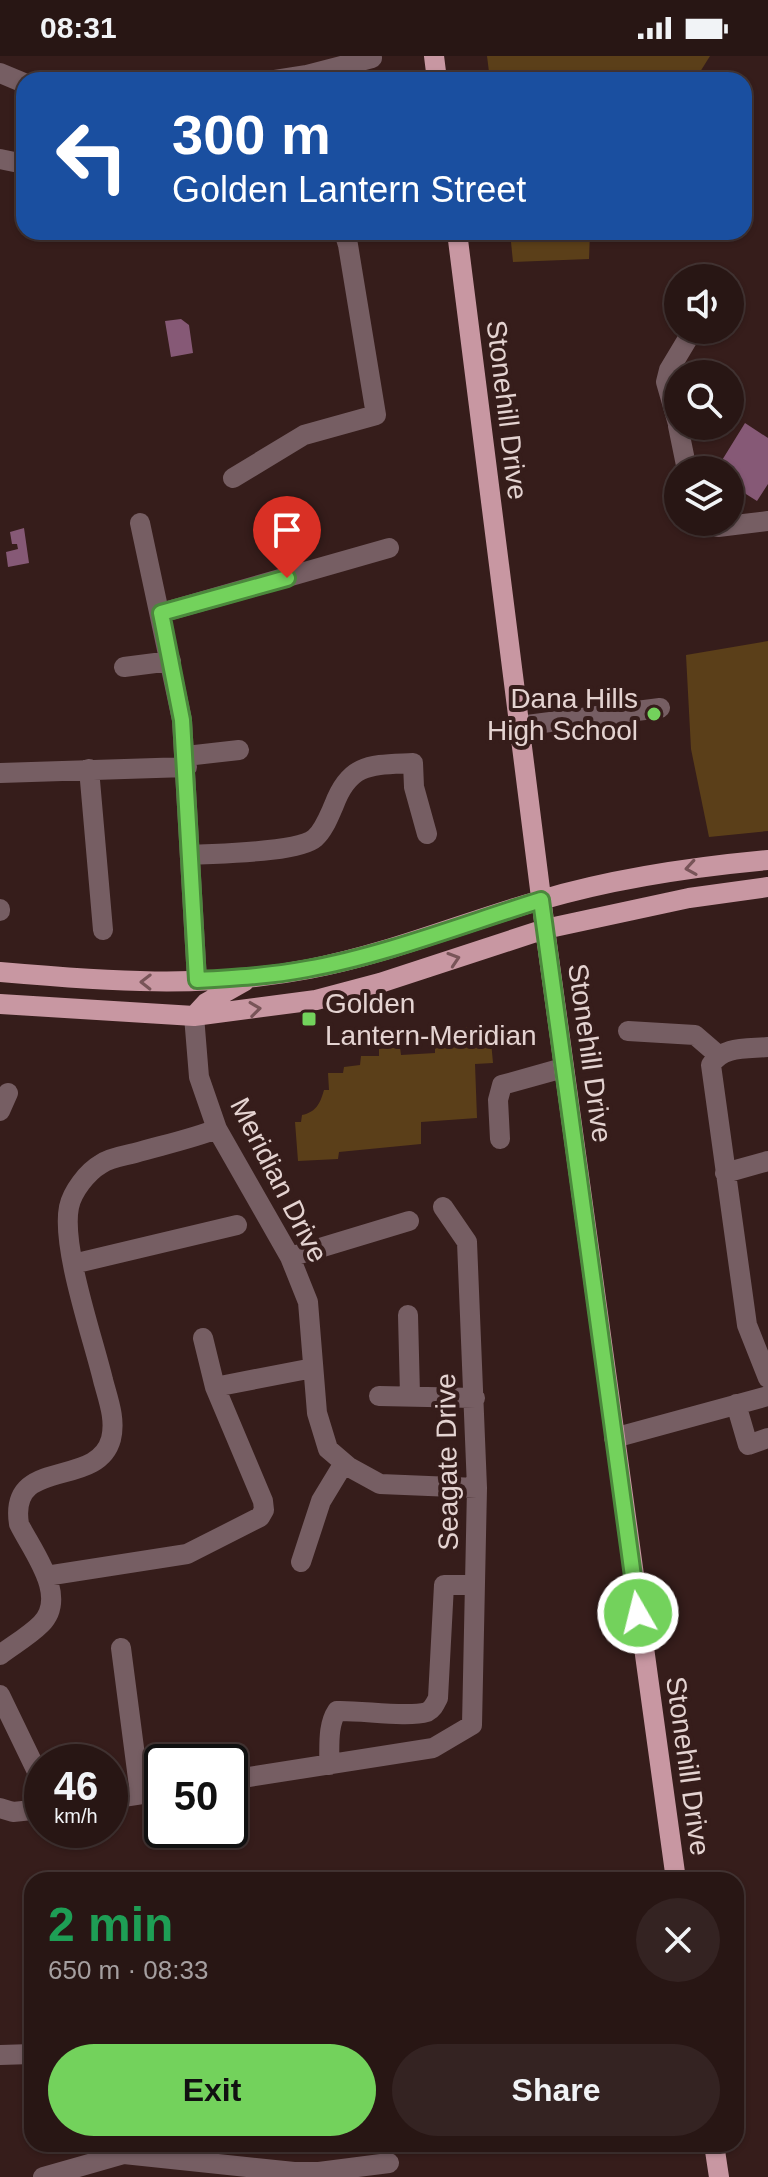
<!DOCTYPE html>
<meta charset="utf-8">
<style>
:root{--surface:#281614;--page:#342322;--text:#f1f3f6;--muted:#a59fa0;--line:#443534;--accent:#73d25c}
body{margin:0;font-family:Arial,sans-serif;background:var(--page);color:var(--text);height:100vh;display:flex;flex-direction:column;font-size:30px;white-space:nowrap}
*{box-sizing:border-box;margin:0}
p{font-size:26px;color:var(--muted)}
.icon{flex:none;width:44px;height:44px;fill:none;stroke:currentColor;stroke-width:2;stroke-linecap:round;stroke-linejoin:round}
.map{position:relative;flex:1;overflow:hidden}
.details{position:absolute;left:24px;top:1816px;width:720px;height:280px;display:flex;flex-direction:column;background:var(--surface);border-radius:24px;box-shadow:0 2px 6px #0004,0 0 0 2px var(--line)}
.details>*{flex:none}
.banner{position:absolute;left:16px;top:16px;width:736px;height:168px;border-radius:24px;box-shadow:0 2px 6px #0004,0 0 0 2px var(--line);background:#1a4fa0;color:#fff;overflow:hidden}
.tools{position:absolute;left:664px;top:208px;display:grid;gap:16px}
.tools a{display:grid;place-items:center;width:80px;height:80px;border-radius:50%;background:var(--surface);box-shadow:0 2px 6px #0004,0 0 0 2px var(--line);font-size:40px}
.speed{position:absolute;left:24px;top:1688px;display:flex;gap:16px;font-size:40px;font-weight:700;text-align:center}
.speed>*{display:grid;place-content:center;width:104px;height:104px;border-radius:50%;background:var(--surface);box-shadow:0 2px 6px #0004,0 0 0 2px var(--line);line-height:1}
.speed small{font-size:20px;font-weight:400}
.speed .limit{border:4px solid #111;border-radius:12px;background:#fff;color:#111}
.pin{position:absolute;display:grid;place-items:center;width:68px;height:68px;color:#fff;margin:-82px -34px;border-radius:50% 50% 50% 0;rotate:-45deg;box-shadow:0 0 8px #0007}
.pin .icon{rotate:45deg}
.me{position:absolute;width:88px;margin:-44px;rotate:352deg;stroke-linejoin:round;filter:drop-shadow(0 0 6px #0008)}
.turn{display:flex;align-items:center;gap:28px;height:168px;padding:0 24px;font-size:36px}
.turn .icon{width:104px;height:104px;stroke-width:2.5}
.turn b{display:block;font-size:56px;line-height:68px}
.round{display:grid;place-items:center;flex:none;width:84px;height:84px;border-radius:42px;background:var(--page)}
.head{display:flex;align-items:center;justify-content:space-between;height:136px;padding:0 24px}
h1{font-size:48px;font-weight:800;line-height:60px;color:#1e9e55}
.cta{display:flex;gap:16px;margin-top:auto;padding:16px 24px}
.cta a{flex:1;height:92px;border-radius:48px;background:var(--accent);color:#111;font-size:32px;font-weight:800;line-height:92px;text-align:center}
.cta a+a{background:var(--page);color:var(--text)}
.status{display:flex;justify-content:space-between;align-items:center;height:56px;padding:0 40px;background:var(--surface);direction:ltr}
.status svg{height:22px;fill:currentColor}
.map>svg:first-child{display:block}
</style>
<div class="status"><b>08:31</b><svg viewBox="0 0 49 12"><path d="M0 12V9h3v3zM5 12V6h3v6zM10 12V3h3v9zM15 12V0h3v12zM26 1h20v11H26zM47 4h2v5h-2z"/></svg></div>
<div class="map">
<svg width="768" height="2121" viewBox="0 0 768 2121">
<rect width="100%" height="100%" fill="#361d1b"/>
<path fill="#5b3f19" d="M 487,0 L 710,0 L 695,24 L 490,24 Z
M 510,176 L 590,176 L 589,203 L 513,206 Z
M 768,585 L 768,775 L 709,781 L 691,693 L 686,599 Z
M 470,971 L 471,977 L 490,974 L 493,1007 L 475,1008 L 477,1062 L 421,1066 L 421,1088 L 339,1096 L 338,1103 L 298,1105 L 295,1066 L 301,1066 L 302,1059 C 316,1056 320,1048 324,1034 L 329,1034 L 328,1017 L 343,1017 L 344,1011 L 360,1009 L 361,1000 L 379,1000 L 379,993 L 400,991 L 401,999 L 435,997 L 435,980 L 454,980 L 455,973 Z"/>
<path fill="#865976" d="M 181,263 L 189,269 L 193,297 L 171,301 L 165,265 Z
M 745,367 L 768,382 L 768,428 L 757,445 L 730,428 L 730,414 L 716,414 Z
M 24,472 L 29,507 L 8,511 L 6,496 L 18,493 L 17,488 L 12,488 L 10,476 Z"/>
<g fill="none" stroke-linecap="round" stroke-linejoin="round">
<path stroke="#765e63" stroke-width="20" d="M 0,17 L 24,27
M 275,24 L 307,19 L 372,2
M 0,103 L 24,108
M 678,368 L 666,326 L 669,314 L 693,274
M 678,370 L 687,414
M 233,422 L 304,379 L 376,359 L 348,189 L 344,176
M 712,466 L 718,471 L 768,465
M 140,467 L 182,664 L 197,924
M 161,557 L 389,492
M 124,611 L 171,605
M 519,670 L 660,652
M 186,700 L 239,694
M 89,713 L 103,874
M 0,717 L 187,711
M 192,799 C 218,797 298,797 315,782 C 324,774 329,760 334,749 C 350,706 372,709 413,707 L 414,731 L 427,778
M 0,853 L 0,855
M 194,960 L 199,1021 L 217,1073 L 290,1201 L 308,1246 L 317,1357 L 328,1393 L 349,1411 L 380,1428 L 477,1432
M 628,975 L 695,979 L 717,998
M 768,991 C 747,993 722,990 711,1009 L 747,1269 L 768,1322
M 0,1055 L 8,1037
M 500,1083 L 498,1044 L 502,1029 L 563,1012
M 725,1117 L 768,1105
M 290,1201 L 409,1165
M 73,1208 L 237,1169
M 408,1259 L 410,1339
M 215,1331 L 313,1312
M 379,1340 L 475,1342
M 736,1348 L 748,1389 L 768,1382
M 614,1382 L 768,1340
M 301,1506 L 321,1445 L 344,1407
M 46,1520 L 187,1498 L 260,1461 L 264,1454 L 263,1445 L 215,1331 L 203,1282
M 121,1592 L 140,1738
M 0,1599 C 13,1589 29,1580 41,1568 C 69,1540 32,1495 19,1468 C 8,1399 97,1434 111,1383 C 116,1363 108,1343 103,1324 C 93,1282 61,1191 69,1151 C 72,1136 87,1116 101,1108 C 111,1101 124,1100 135,1097 C 163,1089 191,1083 217,1073
M 0,1639 L 42,1726
M 329,1709 C 330,1691 327,1670 337,1655 C 361,1654 407,1662 427,1656 C 433,1653 435,1648 438,1642 L 444,1529 L 475,1529
M 230,1724 L 433,1692 L 472,1669 L 477,1432 L 467,1186 L 443,1151
M 110,1743 L 162,1735
M 0,1752 L 13,1756 L 42,1753
M 0,1999 L 32,1998
M 43,2121 L 124,2098 L 294,2116 L 319,2116 L 389,2107"/>
<path stroke="#c897a2" stroke-width="20" d="M 434,0 L 437,24
M 457,176 L 545,873 L 676,1824
M 0,916 C 103,925 206,933 309,913 C 388,898 464,866 541,844 C 615,822 692,811 768,804
M 0,948 L 194,960 L 316,944 L 380,927 L 545,873 L 689,842 L 768,831
M 194,960 L 206,947 L 245,925
M 714,2088 L 719,2121"/>
</g>
<defs><path id="oneway-chevron" d="M-2-3.5L2.5 0L-2 3.5" fill="none" stroke-width="1.6" stroke-linecap="round" stroke-linejoin="round" transform="scale(2)"/></defs>
<g stroke="#785458">
<use href="#oneway-chevron" transform="translate(691 812) rotate(171)"/>
<use href="#oneway-chevron" transform="translate(454 903) rotate(-18)"/>
<use href="#oneway-chevron" transform="translate(146 926) rotate(-179)"/>
<use href="#oneway-chevron" transform="translate(255 953) rotate(-7)"/>
</g>
<g fill="none" stroke-linecap="round" stroke-linejoin="round">
<g stroke="#4b883c" stroke-width="20">
<path id="route" d="M 287,522 L 161,557 L 182,664 L 197,924 C 234,922 270,920 307,913 C 382,900 467,867 541,844 L 638,1557"/>
</g>
<use href="#route" stroke="#73d25c" stroke-width="14"/>
</g>
<g fill="#73d25c" stroke="#361d1b" stroke-width="3">
<circle cx="654" cy="658" r="8"/>
<rect x="301" y="955" width="16" height="16" rx="4"/>
</g>
<g text-anchor="middle" dominant-baseline="central" stroke-width="8" stroke-linejoin="round" paint-order="stroke">
<g font-size="28" fill="#e4d3d1" stroke="#361d1b">
<text transform="translate(507 354) rotate(83)">Stonehill Drive</text>
<text transform="translate(590 997) rotate(82)">Stonehill Drive</text>
<text transform="translate(279 1124) rotate(63)">Meridian Drive</text>
<text transform="translate(447 1406) rotate(-91)">Seagate Drive</text>
<text transform="translate(688 1710) rotate(82)">Stonehill Drive</text>
</g>
<g font-size="28" fill="#e4d3d1" stroke="#361d1b" text-anchor="end">
<text x="638" y="642">Dana Hills<tspan x="638" dy="32">High School</tspan></text>
<text x="325" y="947" text-anchor="start">Golden<tspan x="325" dy="32">Lantern-Meridian</tspan></text>
</g>
</g>
</svg>
<div class="tools">
<a><svg class="icon" aria-label="sound" viewBox="0 0 24 24"><path d="M4 9h4l5-4v14l-5-4H4zM17 9q2 3 0 6"/></svg></a>
<a><svg class="icon" aria-label="search" viewBox="0 0 24 24"><circle cx="10" cy="10" r="6"/><path d="M15 15l6 6"/></svg></a>
<a><svg class="icon" aria-label="layers" viewBox="0 0 24 24"><path d="M12 4l9 5-9 5-9-5zM3 14l9 5 9-5"/></svg></a>
</div>
<div class="speed"><div>46<small>km/h</small></div><div class="limit">50</div></div>
<div class="pin" style="left:287px;top:522px;background:#d93025"><svg class="icon" aria-label="arrive" viewBox="0 0 24 24"><path d="M6 21V4h12l-3 4 3 4H6"/></svg></div>
<svg class="me" style="left:638px;top:1557px" viewBox="-20 -20 40 40"><circle r="17" fill="#73d25c" stroke="#fff" stroke-width="3"/><path d="M0-11L8 9 0 5-8 9z" fill="#fff"/></svg>
<div class="banner">
<div class="turn"><svg class="icon" aria-label="left" viewBox="0 0 24 24"><path d="M17 20v-9H6M10 6l-5 5 5 5"/></svg><div><b>300 m</b>Golden Lantern Street</div></div>
</div>
<section class="details">
<div class="head"><div><h1>2 min</h1><p>650 m · 08:33</p></div><a class="round"><svg class="icon" aria-label="close" viewBox="0 0 24 24"><path d="M6 6l12 12M18 6L6 18"/></svg></a></div>
<div class="cta"><a>Exit</a><a>Share</a></div>
</section>
</div>
